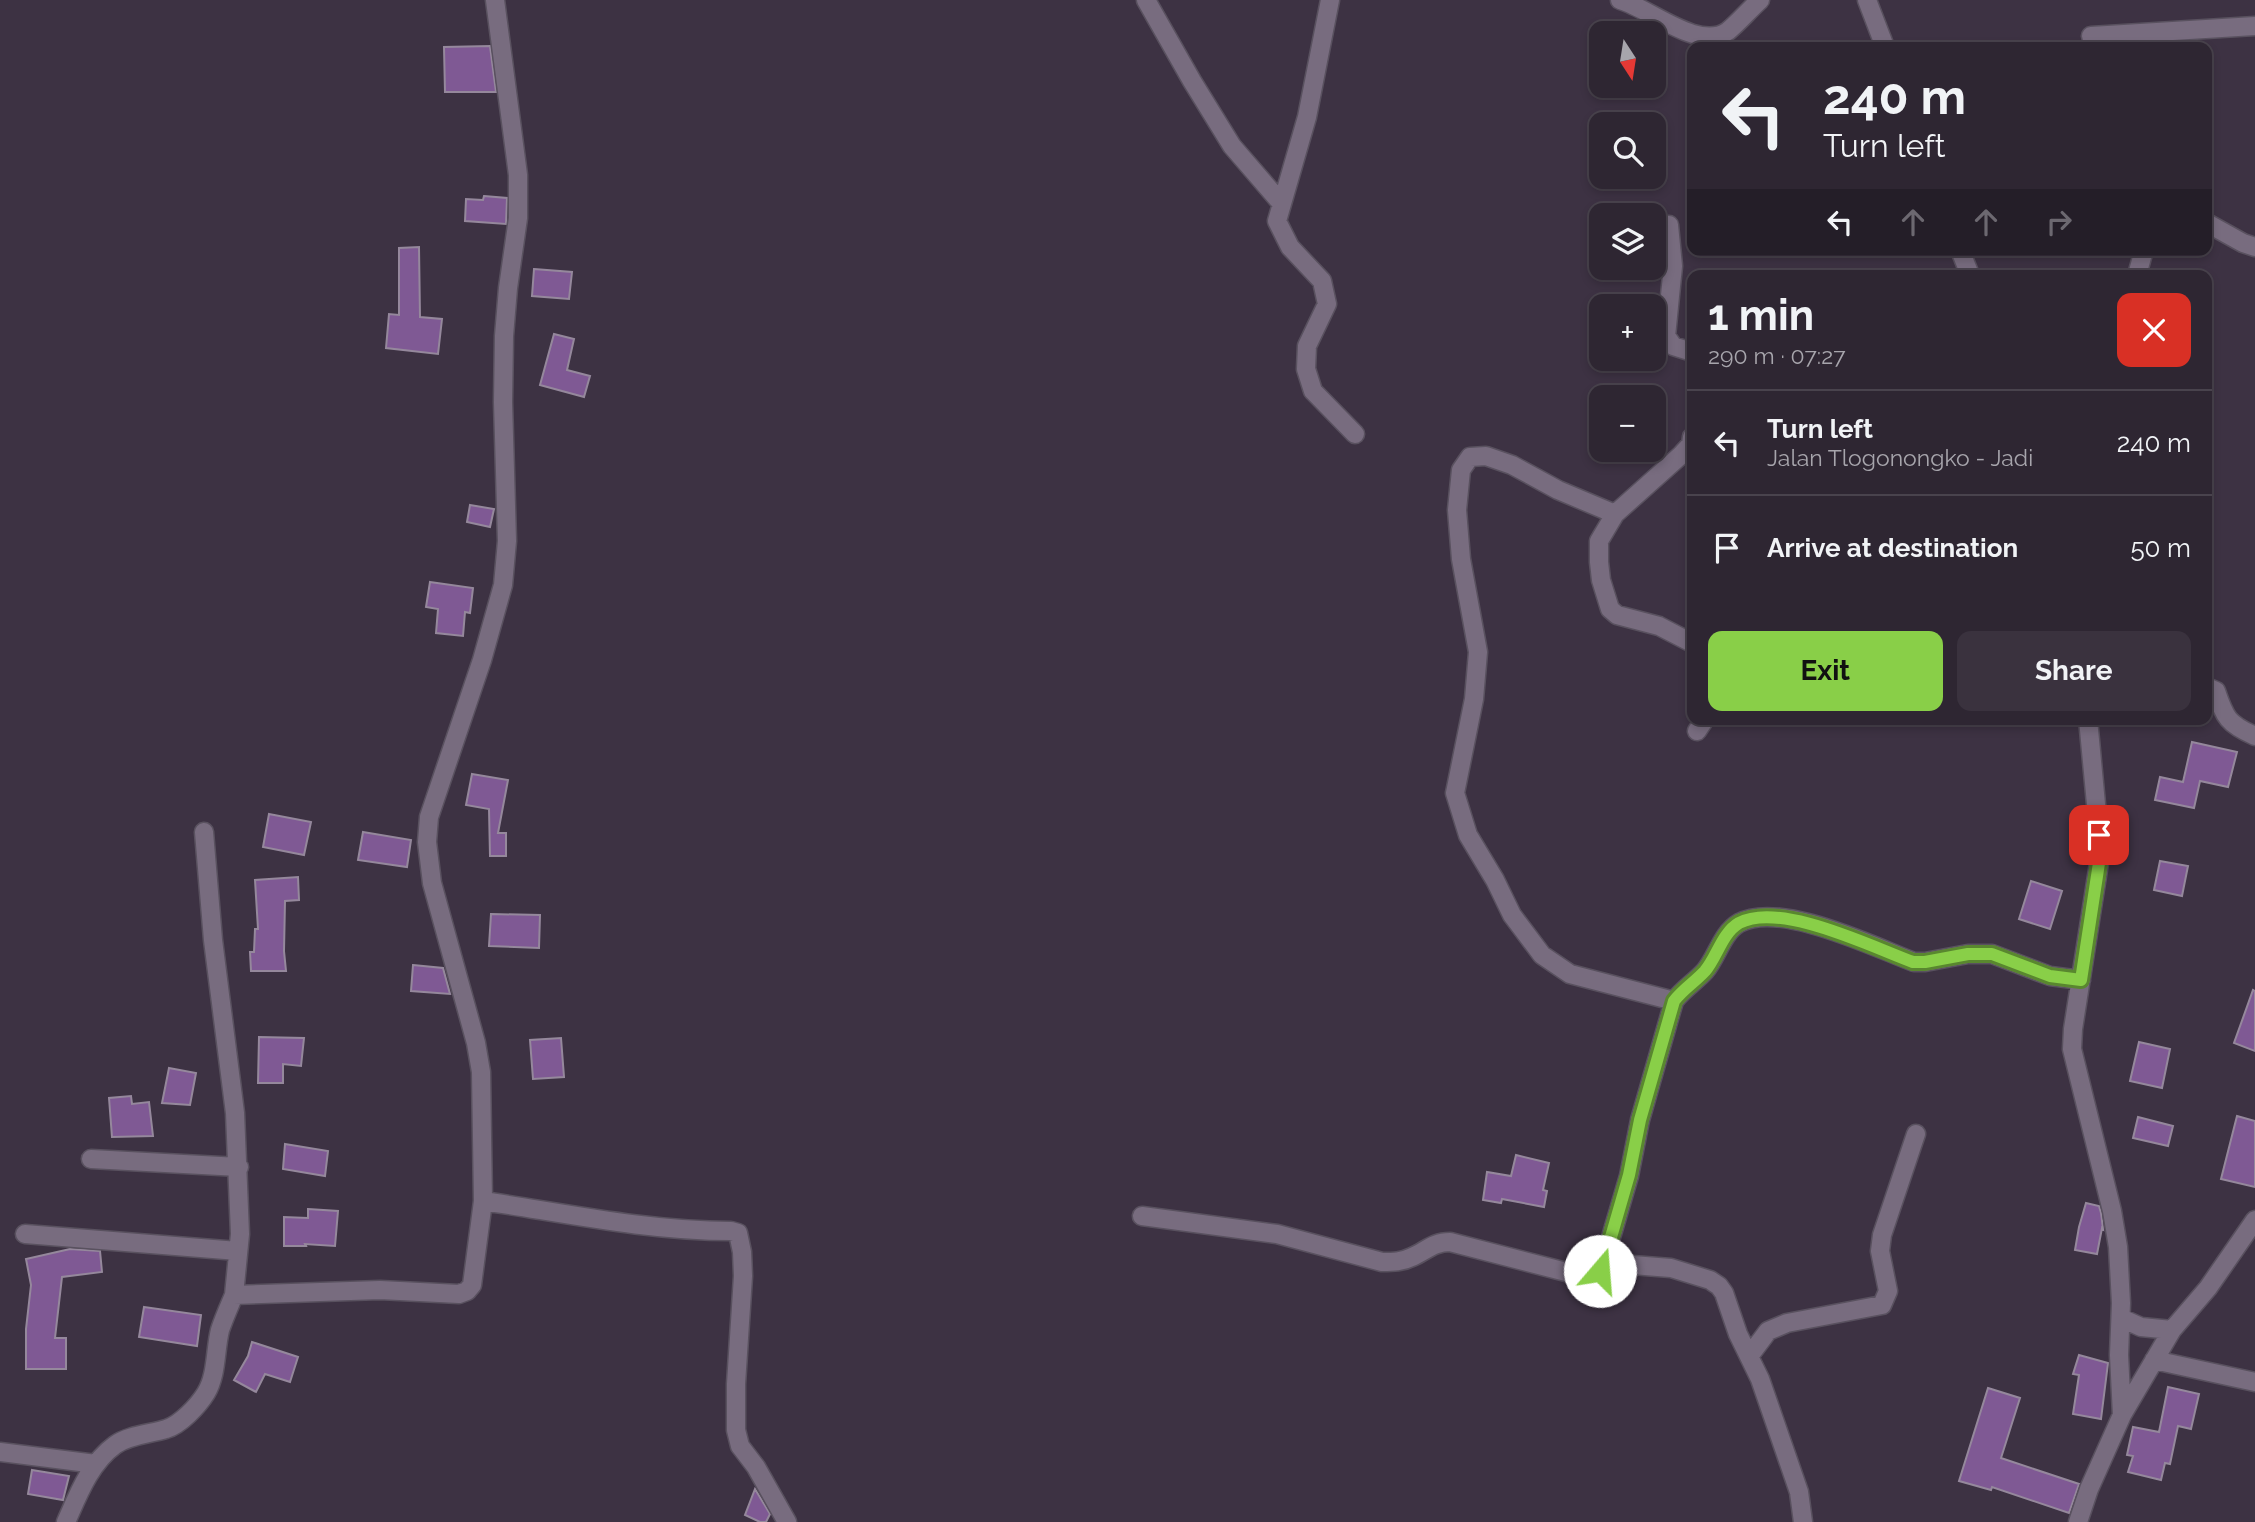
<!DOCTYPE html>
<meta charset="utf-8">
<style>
:root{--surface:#2e2632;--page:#3a323e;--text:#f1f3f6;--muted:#a7a5ac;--line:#49434d;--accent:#89cf48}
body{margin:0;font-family:Raleway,sans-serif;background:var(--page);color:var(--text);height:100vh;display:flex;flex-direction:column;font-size:26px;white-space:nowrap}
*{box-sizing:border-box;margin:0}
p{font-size:23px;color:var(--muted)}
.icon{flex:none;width:38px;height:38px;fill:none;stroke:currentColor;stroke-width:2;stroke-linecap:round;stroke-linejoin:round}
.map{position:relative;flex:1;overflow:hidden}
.drawer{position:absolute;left:1687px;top:270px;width:525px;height:455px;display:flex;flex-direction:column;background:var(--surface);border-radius:14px;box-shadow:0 4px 10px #0003,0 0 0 2px var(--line)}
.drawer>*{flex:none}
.guide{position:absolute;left:1687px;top:42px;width:525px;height:214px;border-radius:14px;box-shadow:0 4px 10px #0003,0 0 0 2px var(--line);background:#2e2632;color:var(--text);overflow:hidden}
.needle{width:46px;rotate:168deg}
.fabs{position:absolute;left:1589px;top:21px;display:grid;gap:14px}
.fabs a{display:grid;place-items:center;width:77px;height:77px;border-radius:14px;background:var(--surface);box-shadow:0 4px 10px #0003,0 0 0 2px var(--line);font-size:35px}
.pin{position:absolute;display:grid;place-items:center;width:60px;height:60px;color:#fff;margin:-30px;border-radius:14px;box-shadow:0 4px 10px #0006}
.me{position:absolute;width:77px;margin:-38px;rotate:18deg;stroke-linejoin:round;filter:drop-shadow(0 0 5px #0008)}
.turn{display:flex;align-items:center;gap:24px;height:147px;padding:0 21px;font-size:32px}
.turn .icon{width:91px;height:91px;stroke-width:2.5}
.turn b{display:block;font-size:49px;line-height:60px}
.lanes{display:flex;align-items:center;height:66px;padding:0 21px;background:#0003;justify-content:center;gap:35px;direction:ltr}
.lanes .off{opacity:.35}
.round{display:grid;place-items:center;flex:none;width:74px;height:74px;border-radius:14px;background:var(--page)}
.summary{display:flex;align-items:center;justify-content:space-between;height:119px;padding:0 21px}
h1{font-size:42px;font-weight:700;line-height:52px}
.cta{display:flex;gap:14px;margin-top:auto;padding:14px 21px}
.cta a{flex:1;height:80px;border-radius:14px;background:var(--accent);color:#111;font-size:28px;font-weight:700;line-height:80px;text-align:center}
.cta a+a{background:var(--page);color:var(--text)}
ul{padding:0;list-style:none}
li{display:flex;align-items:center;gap:21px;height:105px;padding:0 21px;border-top:2px solid var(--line)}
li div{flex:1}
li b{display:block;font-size:26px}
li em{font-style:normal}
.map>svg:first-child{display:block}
</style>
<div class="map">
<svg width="2255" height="1522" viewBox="0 0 2255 1522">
<rect width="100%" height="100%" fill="#3d3243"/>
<path fill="#7f5994" stroke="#95889c" stroke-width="2" d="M 490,46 L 496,92 L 445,92 L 444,47 Z
M 484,196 L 507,198 L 506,224 L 465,221 L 466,199 L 483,200 Z
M 419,247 L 420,317 L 442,319 L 438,354 L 386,348 L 389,314 L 399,315 L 399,248 Z
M 534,269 L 572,272 L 569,299 L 532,296 Z
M 554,334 L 574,339 L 567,370 L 590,376 L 584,397 L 540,385 Z
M 470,505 L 494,509 L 490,527 L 467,522 Z
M 430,582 L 473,588 L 470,613 L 465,612 L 463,636 L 436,633 L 438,609 L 426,607 Z
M 2192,742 L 2237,752 L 2228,787 L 2200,781 L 2194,808 L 2155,800 L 2160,777 L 2183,782 Z
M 472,774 L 508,780 L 498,833 L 506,833 L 506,856 L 490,856 L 489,809 L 466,805 Z
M 269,814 L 311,822 L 304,855 L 263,847 Z
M 363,832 L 411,840 L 407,867 L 358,860 Z
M 2160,861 L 2188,866 L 2182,896 L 2154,890 Z
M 298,877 L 299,900 L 285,901 L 284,951 L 286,971 L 251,971 L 250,952 L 254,952 L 255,929 L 258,929 L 255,880 Z
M 2031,881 L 2062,891 L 2050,929 L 2019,919 Z
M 491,914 L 540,915 L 539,948 L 489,946 Z
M 413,965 L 443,968 L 450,994 L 411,991 Z
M 2253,990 L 2255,991 L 2255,1051 L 2234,1043 Z
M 259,1037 L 304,1038 L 301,1066 L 283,1064 L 283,1083 L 258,1083 Z
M 561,1038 L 564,1077 L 533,1079 L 530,1040 Z
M 2139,1042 L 2170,1049 L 2162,1088 L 2130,1081 Z
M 169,1068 L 196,1073 L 190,1105 L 162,1103 Z
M 131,1096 L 132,1104 L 149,1102 L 153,1136 L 112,1137 L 109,1098 Z
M 2237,1116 L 2255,1121 L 2255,1187 L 2221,1179 Z
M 2138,1117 L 2173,1126 L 2168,1146 L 2133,1138 Z
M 285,1144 L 328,1151 L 325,1176 L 283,1169 Z
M 1516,1155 L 1549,1163 L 1543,1190 L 1547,1191 L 1544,1207 L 1502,1199 L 1501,1203 L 1483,1200 L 1487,1172 L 1511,1176 Z
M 2086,1203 L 2099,1206 L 2101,1213 L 2103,1229 L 2102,1228 L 2097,1254 L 2075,1250 L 2079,1227 Z
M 308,1209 L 338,1211 L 335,1246 L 305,1244 L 306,1246 L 284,1246 L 284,1217 L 308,1218 Z
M 70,1249 L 100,1251 L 102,1272 L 62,1277 L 55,1338 L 66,1338 L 66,1369 L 26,1369 L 26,1329 L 31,1285 L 26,1259 Z
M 144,1307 L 201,1315 L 197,1346 L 139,1337 Z
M 252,1342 L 298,1357 L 290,1382 L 265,1374 L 256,1392 L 234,1380 L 248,1356 Z
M 2079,1355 L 2108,1363 L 2101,1419 L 2073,1414 L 2079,1375 L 2073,1374 Z
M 2168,1387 L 2199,1394 L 2191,1429 L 2178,1426 L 2170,1464 L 2165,1463 L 2161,1480 L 2128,1472 L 2133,1456 L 2127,1455 L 2133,1427 L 2159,1432 Z
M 1988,1388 L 2020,1398 L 2001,1458 L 2079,1484 L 2069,1513 L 1992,1487 L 1991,1490 L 1959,1481 Z
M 32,1470 L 69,1476 L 63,1500 L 28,1494 Z
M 755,1489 L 770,1514 L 766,1522 L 760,1522 L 745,1515 Z"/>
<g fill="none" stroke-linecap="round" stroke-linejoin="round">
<g stroke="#59515f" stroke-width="21">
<path id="minor" d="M 1146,0 L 1192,81 L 1232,146 L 1282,204
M 1330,0 L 1307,117 L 1277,221 L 1290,247 L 1322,281 L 1327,304 L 1307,346 L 1306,369 L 1313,391 L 1355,434
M 1620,0 C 1649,8 1699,52 1728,31 C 1739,22 1749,10 1760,0
M 1867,0 L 1885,47
M 2091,36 L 2255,26
M 2207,223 L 2243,243 L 2255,247
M 1669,225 L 1673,266 L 1666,336 L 1673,346 L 1692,352
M 1960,250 L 1970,275
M 2137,275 L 2144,250
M 1692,437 L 1691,444 L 1681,455 L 1615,514 L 1599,541 L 1599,562 L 1601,580 L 1610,609 L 1617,615 L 1659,626 L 1692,643
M 1615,514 L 1558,490 L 1512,465 L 1486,456 L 1470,457 L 1461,470 L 1457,510 L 1461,559 L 1478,652 L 1474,699 L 1455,793 L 1468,835 L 1495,880 L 1512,915 L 1542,955 L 1570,974 L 1674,1001
M 2207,687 L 2216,691 C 2225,718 2228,724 2255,736
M 2088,719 L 2099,836 L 2099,863 L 2073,1029 L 2072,1049 L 2112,1211 L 2118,1247 L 2121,1303 L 2119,1355 L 2122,1415
M 1697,731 L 1705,719
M 204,832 L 213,940 L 235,1113 L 240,1234 L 234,1295
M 91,1159 L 239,1167
M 483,1201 C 564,1213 648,1231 731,1231 L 738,1233 L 742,1252 L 743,1276 L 736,1384 L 736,1430 L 740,1446 L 756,1467 L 787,1522
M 1142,1216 L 1277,1234 L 1382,1262 C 1393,1262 1402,1262 1412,1257 C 1426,1251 1433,1242 1450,1242 L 1570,1273 L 1593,1274 L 1608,1267 L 1619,1264 L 1671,1268 L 1710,1280 L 1719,1286 L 1724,1293 L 1738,1334 L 1760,1379 L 1799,1492 L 1803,1522
M 25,1234 L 238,1251
M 1608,1267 L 1609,1244 L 1629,1176 L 1640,1120 L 1674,1001 C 1683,989 1695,982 1705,971 C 1717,957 1722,933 1739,923 C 1780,901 1872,946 1914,962 L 1925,962 L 1968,954 L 1992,954 L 2050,976 L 2081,980
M 2121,1318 L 2141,1327 L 2172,1330
M 1750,1355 L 1768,1331 L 1787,1323 L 1882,1305 L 1888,1291 L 1880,1251 L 1882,1235 L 1916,1134
M 2154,1360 L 2255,1382
M 0,1452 L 96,1464
M 66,1522 C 78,1495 90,1463 115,1445 C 129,1435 150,1434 166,1429 C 180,1425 198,1406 206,1393 C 217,1375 215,1350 220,1330 C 224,1318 229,1307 234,1295 L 380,1290 L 459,1294 L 467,1291 L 472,1285 L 483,1201 L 481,1072 L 476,1043 L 432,883 L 427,842 L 429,817 L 482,660 L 503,585 L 507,541 L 503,402 L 504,336 L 508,288 L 518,218 L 518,175 L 495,0
M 2078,1522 L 2089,1489 L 2122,1415 L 2172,1330 L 2208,1288 L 2255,1220"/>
</g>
<use href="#minor" stroke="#786c7f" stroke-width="18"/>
</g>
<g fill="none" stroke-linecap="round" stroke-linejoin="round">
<g stroke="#59872f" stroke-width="18">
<path id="route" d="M 1600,1271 L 1608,1267 L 1609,1244 L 1629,1175 L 1640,1120 L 1674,1001 C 1683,989 1695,982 1705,971 C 1717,957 1722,933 1739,923 C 1780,901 1872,947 1913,962 L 1925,962 L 1968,954 L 1992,954 L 2050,976 L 2081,980 L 2099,863 L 2099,835"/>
</g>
<use href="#route" stroke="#89cf48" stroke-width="12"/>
</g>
</svg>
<div class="fabs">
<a><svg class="needle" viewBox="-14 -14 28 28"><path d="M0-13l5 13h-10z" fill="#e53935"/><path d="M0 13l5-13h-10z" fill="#a7a5ac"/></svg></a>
<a><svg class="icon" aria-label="search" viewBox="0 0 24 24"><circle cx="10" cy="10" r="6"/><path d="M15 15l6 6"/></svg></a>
<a><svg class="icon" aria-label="layers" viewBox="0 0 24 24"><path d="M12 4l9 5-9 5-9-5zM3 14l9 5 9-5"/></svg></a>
<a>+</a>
<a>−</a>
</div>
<div class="pin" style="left:2099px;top:835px;background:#d93025"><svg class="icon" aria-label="arrive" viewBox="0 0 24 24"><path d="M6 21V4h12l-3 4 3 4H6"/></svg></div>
<svg class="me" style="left:1600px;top:1271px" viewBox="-20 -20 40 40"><circle r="19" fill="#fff"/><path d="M0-13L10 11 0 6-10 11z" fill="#89cf48"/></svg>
<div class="guide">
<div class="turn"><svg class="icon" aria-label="left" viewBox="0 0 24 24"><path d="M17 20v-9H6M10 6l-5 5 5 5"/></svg><div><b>240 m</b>Turn left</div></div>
<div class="lanes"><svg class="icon" aria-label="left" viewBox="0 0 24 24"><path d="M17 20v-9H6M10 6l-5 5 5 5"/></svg><svg class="icon off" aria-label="ahead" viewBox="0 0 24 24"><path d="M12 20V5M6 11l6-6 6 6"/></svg><svg class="icon off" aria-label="ahead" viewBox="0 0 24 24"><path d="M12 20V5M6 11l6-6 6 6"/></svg><svg class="icon off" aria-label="right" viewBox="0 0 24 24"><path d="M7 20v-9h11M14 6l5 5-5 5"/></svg></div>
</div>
<section class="drawer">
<div class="summary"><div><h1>1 min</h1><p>290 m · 07:27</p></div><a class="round" style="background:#d93025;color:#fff"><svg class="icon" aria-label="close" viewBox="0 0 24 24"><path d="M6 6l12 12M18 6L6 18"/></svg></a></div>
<ul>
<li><svg class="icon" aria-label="left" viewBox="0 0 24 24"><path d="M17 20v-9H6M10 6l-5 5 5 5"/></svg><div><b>Turn left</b><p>Jalan Tlogonongko - Jadi</p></div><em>240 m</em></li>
<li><svg class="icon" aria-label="arrive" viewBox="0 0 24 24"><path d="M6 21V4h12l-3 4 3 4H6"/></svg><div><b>Arrive at destination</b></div><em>50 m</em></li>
</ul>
<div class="cta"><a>Exit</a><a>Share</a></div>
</section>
</div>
